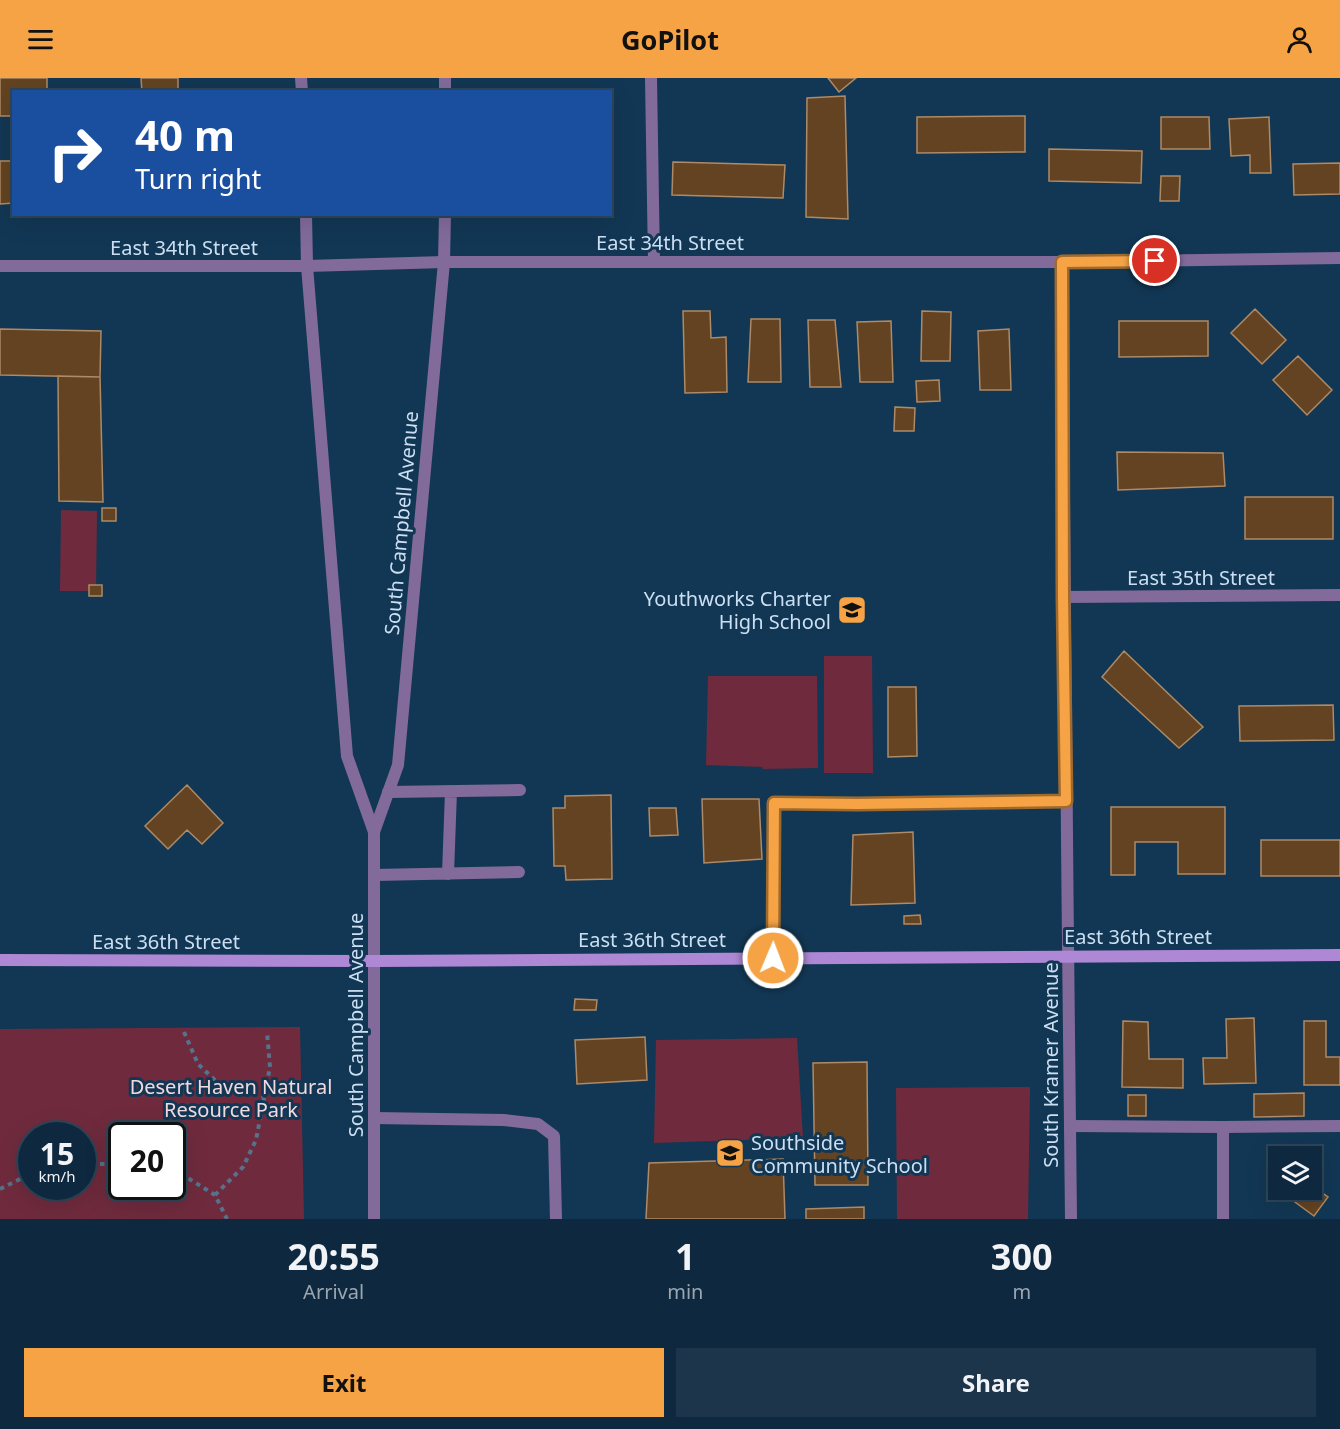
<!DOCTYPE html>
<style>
:root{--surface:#0e293f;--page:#1c354a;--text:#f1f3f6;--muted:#9ba6b0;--line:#2e4559;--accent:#f5a345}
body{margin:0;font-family:"Noto Sans",sans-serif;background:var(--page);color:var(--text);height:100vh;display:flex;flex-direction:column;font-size:22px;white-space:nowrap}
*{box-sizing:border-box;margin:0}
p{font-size:20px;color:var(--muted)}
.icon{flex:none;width:33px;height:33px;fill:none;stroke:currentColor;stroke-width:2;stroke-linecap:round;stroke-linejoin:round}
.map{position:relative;height:1141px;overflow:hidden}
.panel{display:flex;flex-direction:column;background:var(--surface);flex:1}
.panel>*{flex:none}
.banner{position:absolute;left:12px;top:12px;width:600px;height:126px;border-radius:0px;box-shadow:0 6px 24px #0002,0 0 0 2px var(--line);background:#1a4fa0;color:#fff;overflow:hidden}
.fabs{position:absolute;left:1268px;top:1068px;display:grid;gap:12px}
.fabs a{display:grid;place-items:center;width:54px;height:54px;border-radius:0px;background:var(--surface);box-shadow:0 6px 24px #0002,0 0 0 2px var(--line);font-size:30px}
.speed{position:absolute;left:18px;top:1044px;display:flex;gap:12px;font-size:30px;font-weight:700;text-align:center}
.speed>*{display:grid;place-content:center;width:78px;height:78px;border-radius:50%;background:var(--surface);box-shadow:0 6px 24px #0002,0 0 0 2px var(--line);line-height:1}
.speed small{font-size:15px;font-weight:400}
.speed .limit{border:3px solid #111;border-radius:9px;background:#fff;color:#111}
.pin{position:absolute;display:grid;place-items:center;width:51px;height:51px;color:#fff;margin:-26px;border:3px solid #fff;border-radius:50%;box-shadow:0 2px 6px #0007}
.me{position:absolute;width:66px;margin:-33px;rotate:1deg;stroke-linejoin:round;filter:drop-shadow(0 0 4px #0008)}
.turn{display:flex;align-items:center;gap:21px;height:126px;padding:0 24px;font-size:27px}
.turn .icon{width:78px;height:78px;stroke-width:2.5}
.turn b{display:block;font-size:42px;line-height:51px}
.eta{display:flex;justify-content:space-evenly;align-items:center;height:102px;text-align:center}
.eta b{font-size:36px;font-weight:700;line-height:42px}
.action{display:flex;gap:12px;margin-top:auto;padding:12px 24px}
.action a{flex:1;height:69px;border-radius:0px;background:var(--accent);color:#111;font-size:24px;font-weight:700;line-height:69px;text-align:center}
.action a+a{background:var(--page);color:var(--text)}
header{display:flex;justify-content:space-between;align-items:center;height:78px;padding:0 24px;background:var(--accent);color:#111;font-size:27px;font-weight:700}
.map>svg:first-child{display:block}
</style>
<header><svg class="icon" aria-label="menu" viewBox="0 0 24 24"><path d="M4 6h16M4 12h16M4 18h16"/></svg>GoPilot<svg class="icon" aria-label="person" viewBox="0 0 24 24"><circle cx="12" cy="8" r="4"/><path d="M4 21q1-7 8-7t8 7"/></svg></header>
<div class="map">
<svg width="1340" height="1141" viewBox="0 0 1340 1141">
<rect width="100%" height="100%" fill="#123754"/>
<path fill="#6f2b3d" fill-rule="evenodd" d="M 61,432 L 97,433 L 96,513 L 60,513 Z
M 824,578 L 872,578 L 873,695 L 824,695 Z
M 708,598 L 817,598 L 818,690 L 763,691 L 762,689 L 706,687 Z
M 300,949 L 304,1141 L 0,1141 L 0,951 ZM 32,1058 L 82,1058 L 82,1108 L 32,1108 ZM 122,1058 L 172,1058 L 172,1108 L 122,1108 Z
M 797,960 L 803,1060 L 654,1065 L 656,962 Z
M 1030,1009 L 1028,1141 L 897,1141 L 896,1010 Z"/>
<path fill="#634321" stroke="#ae8a66" stroke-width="1.5" d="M 0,0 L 47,0 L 47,14 L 14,14 L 14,38 L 0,38 Z
M 141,0 L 178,0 L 178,14 L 142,14 Z
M 828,0 L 856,0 L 839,14 Z
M 845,18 L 848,141 L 806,139 L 807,20 Z
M 1025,38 L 1025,74 L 917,75 L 917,39 Z
M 1161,39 L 1209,39 L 1210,71 L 1161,71 Z
M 1269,39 L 1271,95 L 1250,95 L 1250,77 L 1231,78 L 1229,41 Z
M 1049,71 L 1142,73 L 1141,105 L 1049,103 Z
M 0,83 L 14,83 L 14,125 L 0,126 Z
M 673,84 L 785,87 L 783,120 L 672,117 Z
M 1340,85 L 1340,116 L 1294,117 L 1293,86 Z
M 1161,98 L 1180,98 L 1179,123 L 1160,123 Z
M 1255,231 L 1286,262 L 1262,286 L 1231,255 Z
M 683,233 L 710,233 L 711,260 L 726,259 L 727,314 L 685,315 Z
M 922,233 L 951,234 L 950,283 L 921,283 Z
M 751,241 L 780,241 L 781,304 L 748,304 Z
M 808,242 L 835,242 L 841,309 L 810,309 Z
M 891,243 L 893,304 L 860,304 L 857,244 Z
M 1119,243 L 1208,243 L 1208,278 L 1119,279 Z
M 0,251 L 101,253 L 100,299 L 0,297 Z
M 1009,251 L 1011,312 L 980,312 L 978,253 Z
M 1298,278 L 1332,312 L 1307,337 L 1273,302 Z
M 58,298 L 100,299 L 103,424 L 59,423 Z
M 939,302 L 940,323 L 917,324 L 916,303 Z
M 895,329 L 915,330 L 914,353 L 894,353 Z
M 1117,374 L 1223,375 L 1225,408 L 1118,412 Z
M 1245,419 L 1333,419 L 1333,461 L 1245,461 Z
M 102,430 L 116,430 L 116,443 L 102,443 Z
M 89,507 L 102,507 L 102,518 L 89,518 Z
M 1124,573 L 1203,649 L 1179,670 L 1102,599 Z
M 888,609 L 916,609 L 917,678 L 888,679 Z
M 1333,627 L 1334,662 L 1240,663 L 1239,628 Z
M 187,707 L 223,745 L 202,766 L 187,752 L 168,771 L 145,748 Z
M 611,717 L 612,801 L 566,802 L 565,788 L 554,788 L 553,730 L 565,730 L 565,718 Z
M 702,721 L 759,721 L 762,781 L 704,785 Z
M 1111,729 L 1225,729 L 1225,796 L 1178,796 L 1178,764 L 1135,764 L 1135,797 L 1111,797 Z
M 649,730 L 676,730 L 678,757 L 650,758 Z
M 913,754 L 915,825 L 851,827 L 853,757 Z
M 1261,762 L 1340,762 L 1340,798 L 1261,798 Z
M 920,837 L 921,846 L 904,846 L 904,838 Z
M 575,921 L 597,922 L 596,932 L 574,932 Z
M 1254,940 L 1256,1005 L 1204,1006 L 1203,980 L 1227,980 L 1226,941 Z
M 1123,943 L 1148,944 L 1149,981 L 1183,981 L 1183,1010 L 1122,1009 Z
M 1304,943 L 1326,943 L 1326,979 L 1340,979 L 1340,1007 L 1304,1007 Z
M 645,959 L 647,1002 L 577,1006 L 575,962 Z
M 867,984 L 868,1107 L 815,1107 L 813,985 Z
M 1304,1015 L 1304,1038 L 1254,1039 L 1254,1016 Z
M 1128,1017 L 1146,1017 L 1146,1038 L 1128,1038 Z
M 783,1081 L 785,1141 L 646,1141 L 649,1085 Z
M 1311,1107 L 1328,1119 L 1314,1138 L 1295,1124 L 1303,1112 L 1311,1112 Z
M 864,1129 L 864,1141 L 806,1141 L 806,1131 Z"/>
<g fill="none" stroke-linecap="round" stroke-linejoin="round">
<path stroke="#55738d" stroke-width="4" stroke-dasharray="4.5 4.5" stroke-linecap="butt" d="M 184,954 L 198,986 L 220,1007 L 263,1018
M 82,1086 L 122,1086
M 172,1094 L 183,1097 L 215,1117 L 227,1141
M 0,1111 L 32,1095
M 215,1117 L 243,1089 L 256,1062 L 270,989 L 267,954"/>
<path stroke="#826b9b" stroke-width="12" d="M 651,0 L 654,184
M 388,714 L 520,712
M 448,796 L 451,713
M 374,797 L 519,794
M 773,880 L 774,725 L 857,726 L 1066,723
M 374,1040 L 504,1042 L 538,1046 L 554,1058 L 556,1141
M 1070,1048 L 1223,1049 L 1223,1141
M 1223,1049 L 1340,1048"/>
<path stroke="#826b9b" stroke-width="12" d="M 1062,184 C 1063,503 1068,822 1071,1141
M 0,188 L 307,188 L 444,184 L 1062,184 L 1340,180
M 1063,519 L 1340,517
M 374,883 L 374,1141"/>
<path stroke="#826b9b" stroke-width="12" d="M 301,0 L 302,14
M 445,14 L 445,0
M 306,136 L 307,188 L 347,678 L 374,754 L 374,883
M 374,754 L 398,687 L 444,184 L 445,136"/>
<path stroke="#ae88d5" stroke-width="12" d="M 0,882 L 374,883 L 1340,877"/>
</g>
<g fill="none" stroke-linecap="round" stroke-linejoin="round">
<g stroke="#9f6a2d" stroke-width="15">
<path id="route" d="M 773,880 L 774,725 L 857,726 L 1066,723 L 1063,519 L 1062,184 L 1155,183"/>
</g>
<use href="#route" stroke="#f5a345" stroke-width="10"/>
</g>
<defs>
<g id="school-square" transform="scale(1.5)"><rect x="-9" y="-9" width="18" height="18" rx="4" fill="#f5a345" stroke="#123754"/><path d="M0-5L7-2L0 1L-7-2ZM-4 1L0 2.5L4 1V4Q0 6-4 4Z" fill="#111"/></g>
</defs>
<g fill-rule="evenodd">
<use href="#school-square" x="852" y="532"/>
<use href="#school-square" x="730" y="1075"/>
</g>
<g text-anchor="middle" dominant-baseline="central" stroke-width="6" stroke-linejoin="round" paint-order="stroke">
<g font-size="20" fill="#ccdff2" stroke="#123754">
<text x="670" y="164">East 34th Street</text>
<text x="184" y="169">East 34th Street</text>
<text transform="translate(401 445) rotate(-85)">South Campbell Avenue</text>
<text x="1201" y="499">East 35th Street</text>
<text x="1138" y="858">East 36th Street</text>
<text x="652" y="861">East 36th Street</text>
<text x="166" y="863">East 36th Street</text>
<text transform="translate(355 947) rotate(-90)">South Campbell Avenue</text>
<text transform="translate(1050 987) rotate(-90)">South Kramer Avenue</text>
</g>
<g font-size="20" fill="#ccdff2" stroke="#123754" text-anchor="end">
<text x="831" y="520">Youthworks Charter<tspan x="831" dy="23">High School</tspan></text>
<text x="751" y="1064" text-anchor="start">Southside<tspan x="751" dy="23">Community School</tspan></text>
</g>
<g font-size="20" fill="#f2d9de" stroke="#123754">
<text x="231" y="1008">Desert Haven Natural<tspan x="231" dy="23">Resource Park</tspan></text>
</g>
</g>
</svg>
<div class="fabs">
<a><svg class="icon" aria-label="layers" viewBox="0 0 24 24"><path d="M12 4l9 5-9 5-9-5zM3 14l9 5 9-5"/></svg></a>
</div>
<div class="speed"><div>15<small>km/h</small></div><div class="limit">20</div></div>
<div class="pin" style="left:1155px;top:183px;background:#d93025"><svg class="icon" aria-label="arrive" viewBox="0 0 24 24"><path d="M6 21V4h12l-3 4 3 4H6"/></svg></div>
<svg class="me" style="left:773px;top:880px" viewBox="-20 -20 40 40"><circle r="17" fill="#f5a345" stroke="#fff" stroke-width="3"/><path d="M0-11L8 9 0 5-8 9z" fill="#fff"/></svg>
<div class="banner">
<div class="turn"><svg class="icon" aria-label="right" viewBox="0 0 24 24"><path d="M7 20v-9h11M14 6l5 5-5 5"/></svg><div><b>40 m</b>Turn right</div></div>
</div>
</div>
<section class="panel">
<div class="eta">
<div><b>20:55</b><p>Arrival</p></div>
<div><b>1</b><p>min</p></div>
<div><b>300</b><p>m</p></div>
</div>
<div class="action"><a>Exit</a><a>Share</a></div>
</section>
